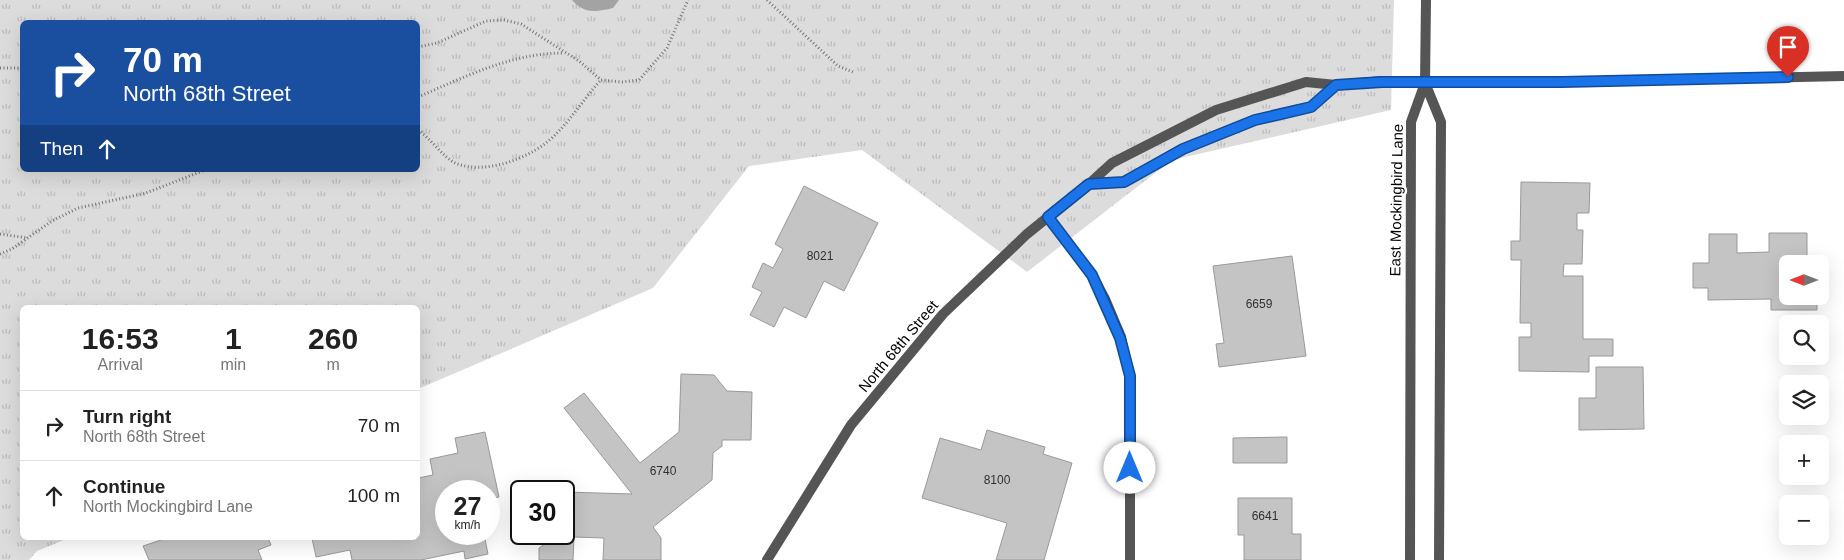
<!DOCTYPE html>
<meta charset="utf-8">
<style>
:root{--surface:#fff;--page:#f6f6f6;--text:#222;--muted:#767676;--line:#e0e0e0}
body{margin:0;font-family:Helvetica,sans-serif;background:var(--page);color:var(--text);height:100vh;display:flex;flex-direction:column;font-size:19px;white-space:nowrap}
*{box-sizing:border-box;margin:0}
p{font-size:16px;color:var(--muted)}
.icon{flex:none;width:28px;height:28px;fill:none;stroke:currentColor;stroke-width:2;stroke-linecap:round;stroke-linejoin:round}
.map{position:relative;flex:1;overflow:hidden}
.panel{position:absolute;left:20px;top:305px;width:400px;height:235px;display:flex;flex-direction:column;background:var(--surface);border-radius:8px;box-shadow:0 5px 20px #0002}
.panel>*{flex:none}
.top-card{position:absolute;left:20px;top:20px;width:400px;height:152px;border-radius:8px;box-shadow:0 5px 20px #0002;background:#1a4fa0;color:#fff;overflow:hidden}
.needle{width:32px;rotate:270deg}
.controls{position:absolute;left:1779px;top:255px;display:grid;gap:10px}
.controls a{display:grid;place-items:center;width:50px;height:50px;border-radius:8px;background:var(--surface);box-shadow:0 5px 20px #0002;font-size:25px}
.speed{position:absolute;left:435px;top:480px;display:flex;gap:10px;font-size:25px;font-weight:700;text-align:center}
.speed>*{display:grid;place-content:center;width:65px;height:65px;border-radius:50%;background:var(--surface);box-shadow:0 5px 20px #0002;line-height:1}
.speed small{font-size:12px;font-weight:400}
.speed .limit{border:2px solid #111;border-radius:8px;background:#fff;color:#111}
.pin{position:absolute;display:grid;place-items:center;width:42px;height:42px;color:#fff;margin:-51px -21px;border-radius:50% 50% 50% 0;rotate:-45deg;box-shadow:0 0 5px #0007}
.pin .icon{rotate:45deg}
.me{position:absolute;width:55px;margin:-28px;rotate:0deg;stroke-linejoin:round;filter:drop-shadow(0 0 4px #0008)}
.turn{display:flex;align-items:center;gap:18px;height:105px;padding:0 20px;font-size:22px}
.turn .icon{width:65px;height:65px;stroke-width:2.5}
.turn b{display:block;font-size:35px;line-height:42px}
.then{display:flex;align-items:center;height:48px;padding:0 20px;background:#0003;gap:10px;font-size:19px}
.eta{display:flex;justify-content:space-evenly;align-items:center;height:85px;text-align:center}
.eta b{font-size:30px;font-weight:800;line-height:35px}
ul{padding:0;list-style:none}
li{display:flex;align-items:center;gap:15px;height:70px;padding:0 20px;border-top:1px solid var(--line)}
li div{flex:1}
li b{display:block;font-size:19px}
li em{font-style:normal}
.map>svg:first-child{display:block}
</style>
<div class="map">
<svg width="1844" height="560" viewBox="0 0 1844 560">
<defs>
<pattern id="grass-tufts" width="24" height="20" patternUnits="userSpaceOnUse" patternTransform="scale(1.25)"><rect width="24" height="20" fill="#dcdcdc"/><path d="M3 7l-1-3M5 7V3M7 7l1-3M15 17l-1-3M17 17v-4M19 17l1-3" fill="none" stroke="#bbb"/></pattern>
</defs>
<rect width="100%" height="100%" fill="#fff"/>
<path fill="url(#grass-tufts)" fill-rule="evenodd" d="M 0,0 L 1394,0 L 1391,110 L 1172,160 L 1027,272 L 862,150 L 749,166 L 653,288 L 418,389 L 418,308 L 22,308 L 22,538 L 69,538 L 37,551 L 29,560 L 0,560 ZM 22,22 L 418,22 L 418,170 L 22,170 Z"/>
<path fill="#a3a3a3" d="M 572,0 L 619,0 L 613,8 C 596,12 584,14 572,0 Z"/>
<path fill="#c4c4c4" stroke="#999" d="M 1521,182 L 1590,183 L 1589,213 L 1577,213 L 1577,230 L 1583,230 L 1582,264 L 1564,264 L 1563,276 L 1583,276 L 1583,339 L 1613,339 L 1613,356 L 1589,356 L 1589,372 L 1519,371 L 1519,337 L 1531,337 L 1531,323 L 1520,323 L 1521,260 L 1511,260 L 1511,241 L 1520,241 Z
M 804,186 L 878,223 L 844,291 L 824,281 L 806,318 L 784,307 L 774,327 L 750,315 L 762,292 L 752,287 L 763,263 L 773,268 L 783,249 L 775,244 Z
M 1769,233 L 1807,233 L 1807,264 L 1788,264 L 1788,296 L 1817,296 L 1817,310 L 1771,310 L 1771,299 L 1708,300 L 1708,288 L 1693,288 L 1693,263 L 1709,263 L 1709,234 L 1737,234 L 1737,253 L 1769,252 Z
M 1292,256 L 1306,356 L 1219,367 L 1216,344 L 1224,343 L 1213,266 Z
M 1596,367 L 1643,367 L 1644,429 L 1579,430 L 1579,398 L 1596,398 Z
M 681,374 L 714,375 L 727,391 L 752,392 L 751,440 L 722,440 L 722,446 L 713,453 L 712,480 L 653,527 L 661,538 L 661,560 L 603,560 L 604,538 L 574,537 L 573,560 L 539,560 L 539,548 L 549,541 L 543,534 L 564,534 L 564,492 L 632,494 L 564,408 L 584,393 L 640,463 L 679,432 Z
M 987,430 L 1045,447 L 1043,454 L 1072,463 L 1044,560 L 996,560 L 1007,523 L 922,498 L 940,438 L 981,450 Z
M 485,432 L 499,497 L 490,499 L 495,523 L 489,524 L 489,491 L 446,491 L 446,534 L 484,534 L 488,554 L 465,559 L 464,551 L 421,560 L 352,560 L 350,550 L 316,557 L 312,538 L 418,538 L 418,478 L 433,475 L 430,459 L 458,453 L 455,438 Z
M 1287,437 L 1287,463 L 1233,463 L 1233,438 Z
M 1238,498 L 1292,498 L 1292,534 L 1301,534 L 1301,560 L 1244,560 L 1244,535 L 1238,535 Z
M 167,538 L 268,538 L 271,545 L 258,550 L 262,560 L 149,560 L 143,546 Z"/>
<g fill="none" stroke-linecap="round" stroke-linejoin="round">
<path stroke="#777" stroke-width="3" stroke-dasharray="1 2.5" stroke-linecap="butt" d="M 767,0 L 838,66 L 853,72
M 418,47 L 437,43 L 486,21 L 504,20 L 521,24 L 579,61 L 601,80 L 622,82 L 639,80 L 667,48 L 688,0
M 0,68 L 22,68
M 418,97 C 465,77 511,53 564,53
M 418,130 C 430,138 443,157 455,163 C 486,176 535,157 557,133 C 573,117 585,97 601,80
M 0,234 L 28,238
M 0,254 L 12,249 L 52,221 L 78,208 L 146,193 L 205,170"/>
<path stroke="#555" stroke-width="10" d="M 1089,184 L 1124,182 L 1183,149 L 1255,120 L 1311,107 L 1336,85
M 1048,217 L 1092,275 L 1105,299 L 1121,337 L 1130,376 L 1130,560
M 767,560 L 851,425 L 943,314 L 1027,234 L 1089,184 L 1112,163 L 1216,110 L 1306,82 L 1336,85 L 1382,81 L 1425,83 L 1426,0"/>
<path stroke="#555" stroke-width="10" d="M 1425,83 L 1441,122 L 1439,560
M 1425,83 L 1562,82 L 1844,76
M 1410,560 L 1411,122 L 1425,83"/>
</g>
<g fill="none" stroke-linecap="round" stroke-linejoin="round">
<g stroke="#114b97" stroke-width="12">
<path id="route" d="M 1130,468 L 1130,376 L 1120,338 L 1092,275 L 1048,217 L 1089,184 L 1124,182 L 1183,149 L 1255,120 L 1311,107 L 1336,85 L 1382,82 L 1562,82 L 1788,77"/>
</g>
<use href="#route" stroke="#1a73e8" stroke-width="9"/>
</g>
<g text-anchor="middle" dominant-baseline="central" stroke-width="5" stroke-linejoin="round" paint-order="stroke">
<g font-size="12" fill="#313131">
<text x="820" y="256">8021</text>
<text x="1259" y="304">6659</text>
<text x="663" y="471">6740</text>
<text x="997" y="480">8100</text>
<text x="1265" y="516">6641</text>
</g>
<g font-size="15" fill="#000" stroke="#fff">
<text transform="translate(1396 200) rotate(-89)">East Mockingbird Lane</text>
<text transform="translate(898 346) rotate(-50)">North 68th Street</text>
</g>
</g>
</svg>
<div class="controls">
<a><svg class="needle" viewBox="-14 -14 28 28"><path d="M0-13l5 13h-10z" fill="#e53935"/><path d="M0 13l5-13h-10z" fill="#767676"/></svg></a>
<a><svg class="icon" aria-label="search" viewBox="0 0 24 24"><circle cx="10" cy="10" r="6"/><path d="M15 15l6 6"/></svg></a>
<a><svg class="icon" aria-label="layers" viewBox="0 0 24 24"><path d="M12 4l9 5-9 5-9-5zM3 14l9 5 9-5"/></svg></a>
<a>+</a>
<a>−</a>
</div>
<div class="speed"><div>27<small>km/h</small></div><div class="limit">30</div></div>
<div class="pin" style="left:1788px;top:77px;background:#d93025"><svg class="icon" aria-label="arrive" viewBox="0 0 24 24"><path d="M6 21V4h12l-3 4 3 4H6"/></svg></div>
<svg class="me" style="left:1130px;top:468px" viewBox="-20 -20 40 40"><circle r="19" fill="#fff"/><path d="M0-13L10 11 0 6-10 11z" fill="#1a73e8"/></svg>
<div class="top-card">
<div class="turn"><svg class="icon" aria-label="right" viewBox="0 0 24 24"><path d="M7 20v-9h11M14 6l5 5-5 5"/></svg><div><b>70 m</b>North 68th Street</div></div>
<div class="then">Then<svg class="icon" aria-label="ahead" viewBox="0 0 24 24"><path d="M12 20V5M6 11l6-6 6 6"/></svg></div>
</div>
<section class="panel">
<div class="eta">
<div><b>16:53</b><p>Arrival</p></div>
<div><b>1</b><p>min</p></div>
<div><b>260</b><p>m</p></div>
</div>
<ul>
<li><svg class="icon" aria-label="right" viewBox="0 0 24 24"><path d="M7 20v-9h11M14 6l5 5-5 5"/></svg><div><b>Turn right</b><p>North 68th Street</p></div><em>70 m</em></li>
<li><svg class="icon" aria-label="ahead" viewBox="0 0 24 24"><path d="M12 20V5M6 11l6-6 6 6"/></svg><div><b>Continue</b><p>North Mockingbird Lane</p></div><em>100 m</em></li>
</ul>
</section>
</div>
